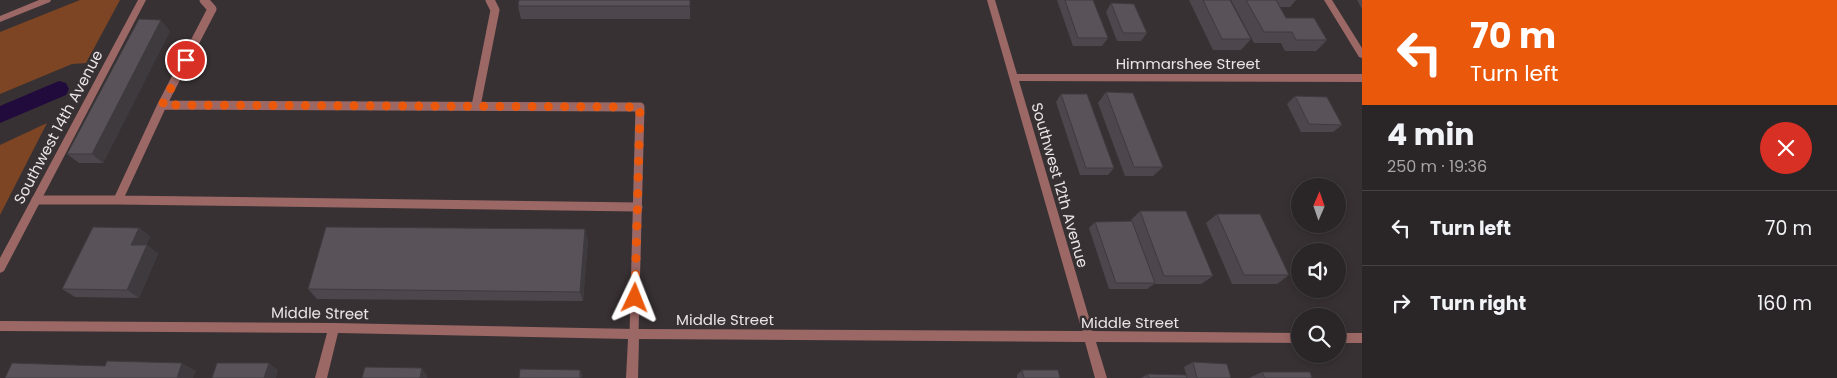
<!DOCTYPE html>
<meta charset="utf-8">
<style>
:root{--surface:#2a2526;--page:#363132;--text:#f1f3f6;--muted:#a5a5a7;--line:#464243}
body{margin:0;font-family:Poppins,sans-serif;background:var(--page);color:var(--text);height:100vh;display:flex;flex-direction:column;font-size:19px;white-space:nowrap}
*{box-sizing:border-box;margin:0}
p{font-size:16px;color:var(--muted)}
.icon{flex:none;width:28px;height:28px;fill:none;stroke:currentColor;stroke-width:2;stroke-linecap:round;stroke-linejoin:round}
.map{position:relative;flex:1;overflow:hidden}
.drawer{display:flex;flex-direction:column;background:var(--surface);width:475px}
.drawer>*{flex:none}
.hud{background:#ea580c;color:#fff;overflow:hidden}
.needle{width:32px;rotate:2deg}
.controls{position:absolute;left:1291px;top:178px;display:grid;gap:10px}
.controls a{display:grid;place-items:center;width:55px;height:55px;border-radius:50%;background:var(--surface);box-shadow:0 2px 8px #0003,0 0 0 1px var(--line);font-size:25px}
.pin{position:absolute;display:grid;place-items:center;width:42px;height:42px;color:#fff;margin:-21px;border:2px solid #fff;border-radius:50%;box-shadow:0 1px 5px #0007}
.me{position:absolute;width:55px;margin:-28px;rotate:2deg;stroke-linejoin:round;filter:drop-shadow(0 0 4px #0008)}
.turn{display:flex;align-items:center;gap:18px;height:105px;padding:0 25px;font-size:22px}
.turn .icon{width:65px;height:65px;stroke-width:2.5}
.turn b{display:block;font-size:35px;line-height:42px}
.round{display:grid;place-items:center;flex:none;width:52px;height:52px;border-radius:26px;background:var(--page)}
.summary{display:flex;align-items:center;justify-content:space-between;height:85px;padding:0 25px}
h1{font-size:30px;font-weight:700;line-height:38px}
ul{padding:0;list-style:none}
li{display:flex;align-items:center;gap:15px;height:75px;padding:0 25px;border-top:1px solid var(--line)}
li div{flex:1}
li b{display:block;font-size:19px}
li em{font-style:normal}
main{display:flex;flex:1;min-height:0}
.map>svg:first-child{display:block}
</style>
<main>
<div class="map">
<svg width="1362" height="378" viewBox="0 0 1362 378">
<rect width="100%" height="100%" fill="#383133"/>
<path fill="#7d4523" d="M 80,0 L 120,0 L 86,63 L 72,64 L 0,94 L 0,32 Z
M 47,123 L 0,215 L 0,145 Z"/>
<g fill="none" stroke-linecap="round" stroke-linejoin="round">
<path fill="#210a3c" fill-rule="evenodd" d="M 59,81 L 66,83 L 69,89 L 66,95 L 0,123 L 0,106 Z"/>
<path stroke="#9c6865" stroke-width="9" d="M 162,105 L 640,107 L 634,334
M 476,106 L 495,10 L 490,0
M 36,200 L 118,200 L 162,105 L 212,9 L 204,0
M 118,200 L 638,207"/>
<path fill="#9c6865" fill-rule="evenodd" d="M 39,0 L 51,0 L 50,2 L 0,22 L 0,16 Z
M 138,0 L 146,0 L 4,271 L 0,273 L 0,258 Z
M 987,0 L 995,0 L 1017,74 L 1362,74 L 1362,82 L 1019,81 L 1093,331 L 1300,333 L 1300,343 L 1096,342 L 1107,378 L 1095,378 L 1085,342 L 639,339 L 638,378 L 626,378 L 628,339 L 338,333 L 327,378 L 315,378 L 327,333 L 0,331 L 0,321 L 334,323 L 634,329 L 1082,331 Z
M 1324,0 L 1332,0 L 1362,48 L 1362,58 L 1359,57 Z
M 1338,333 L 1362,333 L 1362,343 L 1338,343 Z"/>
</g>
<path fill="#4d474d" d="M 690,0 L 690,19 L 521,19 L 518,6 Z
M 1057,0 L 1093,0 L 1108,38 L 1102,46 L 1073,46 Z
M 1189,0 L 1230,0 L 1251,39 L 1241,50 L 1213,50 Z
M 1231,0 L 1296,0 L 1290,7 L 1280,7 L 1286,18 L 1327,40 L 1316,51 L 1285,51 L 1281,43 L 1254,43 Z
M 1357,0 L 1362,0 L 1362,9 Z
M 1111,3 L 1147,33 L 1141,41 L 1117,41 L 1106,12 Z
M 170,31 L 103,163 L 79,163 L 67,154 Z
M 1106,92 L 1163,167 L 1153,176 L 1125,176 L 1098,103 Z
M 1061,94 L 1114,168 L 1108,175 L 1080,175 L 1056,102 Z
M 1295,96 L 1342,125 L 1333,132 L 1301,132 L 1287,104 Z
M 1140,211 L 1213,276 L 1201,284 L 1154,284 L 1147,289 L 1109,289 L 1089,228 L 1095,222 L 1132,223 L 1131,220 Z
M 1217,214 L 1289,275 L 1277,284 L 1232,284 L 1206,223 Z
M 139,228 L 150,237 L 146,245 L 147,245 L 158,254 L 139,298 L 75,297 L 62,289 Z
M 588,240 L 583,301 L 317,299 L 308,289 Z
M 1193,362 L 1231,378 L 1141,378 L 1148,374 L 1187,377 L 1184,367 Z
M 1022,370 L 1060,378 L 1017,378 L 1017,375 Z
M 1262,372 L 1312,378 L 1249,378 Z"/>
<path fill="#3e3a3e" d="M 161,20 L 170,31 L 103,163 L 92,154 Z
M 139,228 L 150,237 L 142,254 L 131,245 Z
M 585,229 L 588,240 L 583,301 L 580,292 Z
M 147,245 L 158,254 L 139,298 L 127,290 Z
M 182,363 L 196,371 L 193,378 L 177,378 Z
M 269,363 L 278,370 L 276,378 L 264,378 Z
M 422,368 L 427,375 L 427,378 L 420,378 Z
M 580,370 L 583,376 L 582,378 L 580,378 Z"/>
<path fill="#595359" stroke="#3e3a3e" d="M 519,0 L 690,0 L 690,6 L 518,6 Z
M 1065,0 L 1093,0 L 1108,38 L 1078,38 Z
M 1203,0 L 1230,0 L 1251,39 L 1222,39 Z
M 1246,0 L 1276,0 L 1286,18 L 1314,18 L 1327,40 L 1296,40 L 1292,32 L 1264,32 Z
M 1111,3 L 1134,4 L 1147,33 L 1123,33 Z
M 139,19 L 161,20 L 92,154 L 67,154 Z
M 1106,92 L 1133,93 L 1163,167 L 1134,167 Z
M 1061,94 L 1087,94 L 1114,168 L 1086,168 Z
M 1295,96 L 1327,97 L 1342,125 L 1309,124 Z
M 1140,211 L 1186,211 L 1213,276 L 1164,276 Z
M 1217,214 L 1260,214 L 1289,275 L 1244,275 Z
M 1132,221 L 1155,283 L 1116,283 L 1095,222 Z
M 93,227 L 139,228 L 131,245 L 147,245 L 127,290 L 62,289 Z
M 326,227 L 585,229 L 580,292 L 308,289 Z
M 107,361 L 182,363 L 177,378 L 5,378 L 12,363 L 105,366 Z
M 1193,362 L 1227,364 L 1231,378 L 1197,378 Z
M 217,363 L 269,363 L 264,378 L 212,378 Z
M 365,367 L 422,368 L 420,378 L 362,378 Z
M 520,369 L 580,370 L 580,378 L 519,378 Z
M 1022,370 L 1058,370 L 1060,378 L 1024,378 Z
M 1262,372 L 1310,372 L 1312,378 L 1265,378 Z
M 1148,374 L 1186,375 L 1187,378 L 1149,378 Z"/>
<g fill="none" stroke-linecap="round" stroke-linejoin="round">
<path stroke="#ea580c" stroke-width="9" stroke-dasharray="0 16.2" d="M 186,60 L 162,105 L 640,107 L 635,298"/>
</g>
<g text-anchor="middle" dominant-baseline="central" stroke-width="5" stroke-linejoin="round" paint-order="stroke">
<g font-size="15" fill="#e9e4e5" stroke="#383133">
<text x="1188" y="63">Himmarshee Street</text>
<text transform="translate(58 127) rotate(-62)">Southwest 14th Avenue</text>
<text transform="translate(1060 185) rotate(74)">Southwest 12th Avenue</text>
<text transform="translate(320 313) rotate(1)">Middle Street</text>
<text x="725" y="319">Middle Street</text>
<text x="1130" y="322">Middle Street</text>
</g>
</g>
</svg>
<div class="controls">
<a><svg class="needle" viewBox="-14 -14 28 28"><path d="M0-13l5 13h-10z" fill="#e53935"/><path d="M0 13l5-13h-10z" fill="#a5a5a7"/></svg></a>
<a><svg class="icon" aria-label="sound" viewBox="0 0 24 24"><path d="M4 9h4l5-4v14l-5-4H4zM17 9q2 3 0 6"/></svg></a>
<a><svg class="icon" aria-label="search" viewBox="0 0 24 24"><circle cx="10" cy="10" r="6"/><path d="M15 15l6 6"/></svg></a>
</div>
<div class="pin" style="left:186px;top:60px;background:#d93025"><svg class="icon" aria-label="arrive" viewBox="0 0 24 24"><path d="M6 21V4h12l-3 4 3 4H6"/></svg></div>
<svg class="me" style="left:635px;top:298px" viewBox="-20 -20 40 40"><path d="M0-17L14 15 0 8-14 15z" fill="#ea580c" stroke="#fff" stroke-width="4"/></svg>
</div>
<section class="drawer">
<div class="hud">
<div class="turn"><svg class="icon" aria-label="left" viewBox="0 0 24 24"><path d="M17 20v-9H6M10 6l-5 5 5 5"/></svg><div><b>70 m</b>Turn left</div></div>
</div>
<div class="summary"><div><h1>4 min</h1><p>250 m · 19:36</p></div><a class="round" style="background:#d93025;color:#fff"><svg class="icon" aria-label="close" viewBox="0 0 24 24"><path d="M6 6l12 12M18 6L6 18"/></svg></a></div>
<ul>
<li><svg class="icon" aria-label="left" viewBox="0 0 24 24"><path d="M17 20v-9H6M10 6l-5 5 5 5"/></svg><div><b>Turn left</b></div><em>70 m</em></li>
<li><svg class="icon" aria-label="right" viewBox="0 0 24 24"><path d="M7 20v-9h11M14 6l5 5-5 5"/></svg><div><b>Turn right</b></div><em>160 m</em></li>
</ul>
</section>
</main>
